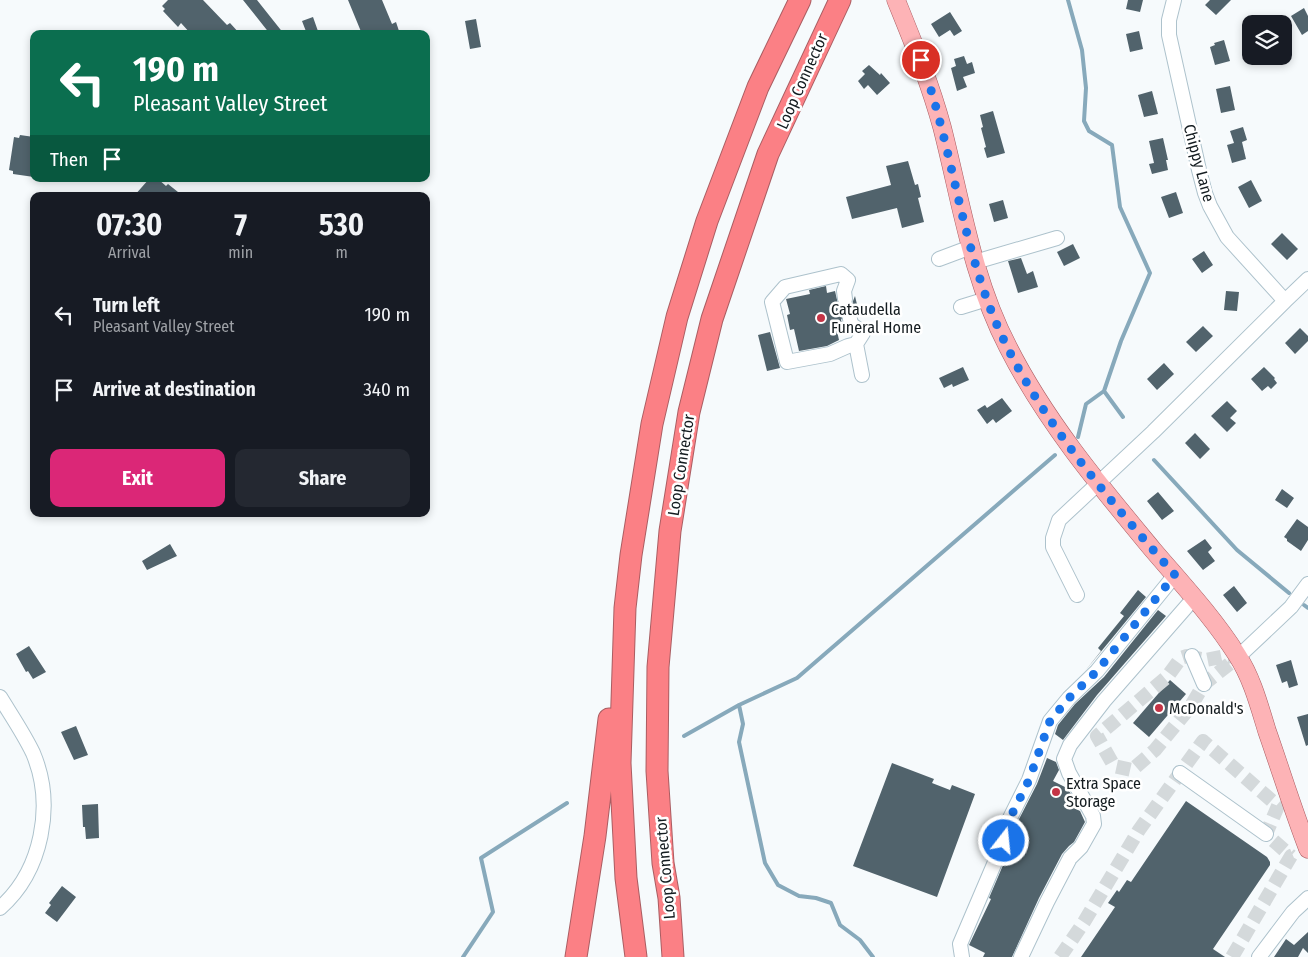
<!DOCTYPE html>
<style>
:root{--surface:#171b24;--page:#242831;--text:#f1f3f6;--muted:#9ea1a6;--accent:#db2777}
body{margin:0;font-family:"Fira Sans Condensed",sans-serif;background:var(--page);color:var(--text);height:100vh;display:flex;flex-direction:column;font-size:19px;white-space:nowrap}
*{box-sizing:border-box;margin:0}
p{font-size:16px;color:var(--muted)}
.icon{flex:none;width:28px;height:28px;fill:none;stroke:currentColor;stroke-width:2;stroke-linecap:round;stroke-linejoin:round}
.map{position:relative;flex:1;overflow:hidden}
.side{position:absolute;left:30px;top:192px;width:400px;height:325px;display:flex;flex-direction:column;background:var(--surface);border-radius:10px;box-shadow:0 2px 8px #0003}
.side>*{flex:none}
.top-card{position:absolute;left:30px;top:30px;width:400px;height:152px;border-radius:10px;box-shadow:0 2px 8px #0003;background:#0b6e4f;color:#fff;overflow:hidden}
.tools{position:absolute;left:1242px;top:15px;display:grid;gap:10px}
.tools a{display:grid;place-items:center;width:50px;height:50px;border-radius:10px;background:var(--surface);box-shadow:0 2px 8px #0003;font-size:25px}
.pin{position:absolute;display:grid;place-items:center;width:42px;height:42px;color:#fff;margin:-21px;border:2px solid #fff;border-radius:50%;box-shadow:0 1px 5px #0007}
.me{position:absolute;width:55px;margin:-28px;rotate:16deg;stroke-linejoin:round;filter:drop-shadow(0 0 4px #0008)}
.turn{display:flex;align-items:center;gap:18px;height:105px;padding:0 20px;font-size:22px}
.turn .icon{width:65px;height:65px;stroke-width:2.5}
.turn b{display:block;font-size:35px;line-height:42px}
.then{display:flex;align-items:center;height:48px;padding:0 20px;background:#0003;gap:10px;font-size:19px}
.eta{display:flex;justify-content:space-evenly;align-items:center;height:85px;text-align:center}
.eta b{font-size:30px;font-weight:700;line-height:35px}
.action{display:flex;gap:10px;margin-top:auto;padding:10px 20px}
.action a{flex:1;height:58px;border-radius:10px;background:var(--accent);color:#fff;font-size:20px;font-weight:700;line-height:58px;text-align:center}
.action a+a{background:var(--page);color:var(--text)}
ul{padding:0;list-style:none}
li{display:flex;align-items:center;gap:15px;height:75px;padding:0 20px}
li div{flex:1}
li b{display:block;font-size:19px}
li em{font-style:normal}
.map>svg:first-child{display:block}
</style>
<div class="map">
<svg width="1308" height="957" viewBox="0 0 1308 957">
<rect width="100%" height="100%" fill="#f6fafc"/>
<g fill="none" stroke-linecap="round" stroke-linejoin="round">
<path stroke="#87a9bb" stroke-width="4" d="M 1068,0 L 1082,50 L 1086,88 L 1084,121 L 1089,131 L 1112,145 L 1120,207 L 1150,273 L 1121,341 L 1104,391 L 1123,417
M 1078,437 L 1086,404 L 1104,391
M 1154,460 L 1237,550 L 1289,593
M 1304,605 L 1308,608
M 739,705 L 743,724 L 739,742 L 765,863 L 778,885 L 799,896 L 816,898 L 831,903 L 840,925 L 860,940 L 873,957
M 684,736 L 739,705 L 797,678 L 1055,455
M 463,957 L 493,912 L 481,858 L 567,803"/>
</g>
<path fill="#51636c" d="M 168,0 L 203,0 L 227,25 L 230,23 L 240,34 L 191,34 L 181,23 L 178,27 L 163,11 L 165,9 L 162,6 Z
M 243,0 L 257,0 L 284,34 L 270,34 Z
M 348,0 L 382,0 L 392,24 L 396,22 L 400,34 L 362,34 Z
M 1128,0 L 1143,0 L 1140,12 L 1126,9 Z
M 1210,0 L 1231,0 L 1216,15 L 1205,5 Z
M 1304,8 L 1308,16 L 1308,31 L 1302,35 L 1291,16 Z
M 950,12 L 962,31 L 954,36 L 950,30 L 939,37 L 931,24 Z
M 313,17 L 319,34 L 307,34 L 302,21 Z
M 476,19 L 481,47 L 470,49 L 465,21 Z
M 1139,31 L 1143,49 L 1130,52 L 1126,34 Z
M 1224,40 L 1230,61 L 1215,65 L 1210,47 L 1215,45 L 1214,43 Z
M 964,56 L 967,64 L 972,62 L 975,73 L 963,77 L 967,87 L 957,91 L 951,68 L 956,66 L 954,59 Z
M 869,65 L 880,75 L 881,73 L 890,83 L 877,95 L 868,85 L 864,89 L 858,81 L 865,74 L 862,71 Z
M 1230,86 L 1235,110 L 1221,113 L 1216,89 Z
M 1152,91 L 1158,114 L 1144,117 L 1138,95 Z
M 993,111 L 1005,153 L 987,158 L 984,148 L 986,147 L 981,128 L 983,127 L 980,115 Z
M 1243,127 L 1247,140 L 1242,142 L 1246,159 L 1232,163 L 1227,145 L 1234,143 L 1230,131 Z
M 20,135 L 34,137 L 34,177 L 13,174 L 13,171 L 9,170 L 14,137 L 19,138 Z
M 1163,138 L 1168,160 L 1166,160 L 1168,170 L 1152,174 L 1149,164 L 1154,163 L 1149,141 Z
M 908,161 L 915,185 L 918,184 L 921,197 L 918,198 L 924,222 L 902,228 L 897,208 L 852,219 L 846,197 L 891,185 L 886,166 Z
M 149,179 L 158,179 L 166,186 L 168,184 L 183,196 L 134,196 Z
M 1251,180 L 1262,201 L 1249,208 L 1238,187 Z
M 1176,192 L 1183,213 L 1169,218 L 1161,197 Z
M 1003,200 L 1008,218 L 994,222 L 989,204 Z
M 1282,233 L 1298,249 L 1287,260 L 1271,244 Z
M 1073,244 L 1080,258 L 1064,266 L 1057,252 Z
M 1204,251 L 1213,265 L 1202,273 L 1192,259 Z
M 1021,258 L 1027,274 L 1033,271 L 1038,287 L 1018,293 L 1008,261 Z
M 826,286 L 827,293 L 835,291 L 838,304 L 842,307 L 851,306 L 855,296 L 860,317 L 852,311 L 845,312 L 841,320 L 844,329 L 837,331 L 839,340 L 827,346 L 799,351 L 794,329 L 790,330 L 787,315 L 790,314 L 786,299 L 810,294 L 809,290 Z
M 1226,291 L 1239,292 L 1237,311 L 1224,310 Z
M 1203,326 L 1213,336 L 1196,352 L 1186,342 Z
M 1300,328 L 1308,336 L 1308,341 L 1295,354 L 1285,343 Z
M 770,332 L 780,368 L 767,371 L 758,335 Z
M 1164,363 L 1174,374 L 1157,390 L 1147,379 Z
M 963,367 L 969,380 L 953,387 L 952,384 L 944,388 L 939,378 Z
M 1264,367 L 1275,378 L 1274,379 L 1277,383 L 1271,389 L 1268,386 L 1262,391 L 1251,379 Z
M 1002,398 L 1012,411 L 996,423 L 993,419 L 987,424 L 977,410 L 985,405 L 987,408 Z
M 1227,401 L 1237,411 L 1230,418 L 1236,423 L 1227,432 L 1211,416 Z
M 1195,433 L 1210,449 L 1200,459 L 1185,443 Z
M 1282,489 L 1294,498 L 1287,508 L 1275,500 Z
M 1158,492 L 1174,511 L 1162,520 L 1147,501 Z
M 1297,519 L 1308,527 L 1308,540 L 1301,551 L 1287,541 L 1287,539 L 1284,537 Z
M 1205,539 L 1212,548 L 1208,552 L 1215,561 L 1203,570 L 1187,551 Z
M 170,544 L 177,556 L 147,570 L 142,561 Z
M 1234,586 L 1247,603 L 1237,612 L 1223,595 Z
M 1138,590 L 1146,597 L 1085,671 L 1101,651 L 1098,648 L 1124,616 L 1120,613 Z
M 1158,610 L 1166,616 L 1097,695 L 1063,740 L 1055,734 L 1058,725 L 1075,704 L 1104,677 Z
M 29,646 L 46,672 L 33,679 L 28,671 L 26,672 L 16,654 Z
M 1291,660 L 1298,685 L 1289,688 L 1287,681 L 1282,683 L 1276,665 Z
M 1170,680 L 1186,694 L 1149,737 L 1133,723 Z
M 1308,714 L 1308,745 L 1306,746 L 1297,717 Z
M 76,726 L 88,755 L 74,760 L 61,732 Z
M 1047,758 L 1056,762 L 1059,770 L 1053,781 L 1067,788 L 1071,794 L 1066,804 L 1080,811 L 1085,822 L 1074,842 L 1069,846 L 1062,854 L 1039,898 L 1012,957 L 983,957 L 985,953 L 969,945 L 991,899 L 989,898 L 1018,830 L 1015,829 L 1015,827 L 1037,784 Z
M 892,763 L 934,779 L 932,783 L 950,790 L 952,785 L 975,794 L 937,897 L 853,866 Z
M 1186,801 L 1267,857 L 1270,862 L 1270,865 L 1213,949 L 1225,957 L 1081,957 L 1115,907 L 1108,903 L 1117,890 L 1119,892 L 1127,880 L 1131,882 Z
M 98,804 L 99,838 L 86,839 L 85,827 L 83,827 L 82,805 Z
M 62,886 L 76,897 L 57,922 L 45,913 L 51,905 L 49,903 Z
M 1308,932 L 1308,953 L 1303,948 L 1298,957 L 1274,957 L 1286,939 L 1294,945 Z"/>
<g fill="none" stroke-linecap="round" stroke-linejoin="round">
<path stroke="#d4d9db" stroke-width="14" stroke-dasharray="14 7" stroke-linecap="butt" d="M 845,299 L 850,319
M 1187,656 L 1206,660 L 1226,656 L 1238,657 L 1204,684 L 1191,706 L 1155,750 L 1132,770 L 1114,766 L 1097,736 L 1167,677 L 1181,658 Z
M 1060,957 L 1084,922 L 1139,830 L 1203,741 L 1278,806 L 1266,834 L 1291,856
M 1232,957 L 1291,856 L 1298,853"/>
<g stroke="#adc2cc" stroke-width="16">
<path id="minor" d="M 1174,0 L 1169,20 L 1169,35 L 1199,170 L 1205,193 L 1210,206 L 1227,237 L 1285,301 L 1308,279
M 939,259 L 971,247
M 975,262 L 1057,238
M 845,299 L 844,291 L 848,280 L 841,274 L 785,287 L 772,302 L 787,362 L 830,354 L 848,346 L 856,344 L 862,375
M 961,307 L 987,299
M 850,319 L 851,324 L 863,333 L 856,344
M 1077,595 L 1053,547 L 1053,538 L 1059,520 L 1153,432 L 1285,301
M 1192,656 L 1204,684
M 1238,657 L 1291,607 L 1308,584
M 0,697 C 11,715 24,734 33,753 C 55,805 42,871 0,908
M 1180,773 L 1266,834
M 962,957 L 960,944 L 1004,841 L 1007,824 L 1029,780 L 1050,721 L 1069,698 L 1097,671 L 1175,575
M 1021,957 L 1047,902 L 1070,858 L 1081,847 L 1094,824 L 1093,816 L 1069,773 L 1064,759 L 1070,745 L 1104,701 L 1194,598
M 1259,957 L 1293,912 L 1308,898"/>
</g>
<g stroke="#aa5d62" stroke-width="19">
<path id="major" d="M 896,0 C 913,42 930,83 942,127 C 961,201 972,278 1008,347 C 1046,422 1100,486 1153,550 C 1182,584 1213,617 1237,655 C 1252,678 1259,705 1267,731 C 1281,771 1293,810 1308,849"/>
</g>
<g stroke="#aa5d62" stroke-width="23">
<path id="highway" d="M 576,957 L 595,836 L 609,719
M 636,957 L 626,878 L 620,763 L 625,608 L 631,555 L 652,424 L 677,317 L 707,221 L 758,87 L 800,0
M 673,957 L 669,898 L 663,863 L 657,771 L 658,667 L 670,531 L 689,412 L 712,319 L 768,154 L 840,0"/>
</g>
<use href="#minor" stroke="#fff" stroke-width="14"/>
<use href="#major" stroke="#fdb3b6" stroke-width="18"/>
<use href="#highway" stroke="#fb8085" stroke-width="21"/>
</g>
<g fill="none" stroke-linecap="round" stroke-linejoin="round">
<path stroke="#1a73e8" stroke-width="9" stroke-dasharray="0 16.2" d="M 921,60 C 950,140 959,225 989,305 C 1025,403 1106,496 1175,575 L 1097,671 L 1069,698 L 1050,721 L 1029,780 L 1007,824 L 1004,841"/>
</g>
<g fill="#c53446" stroke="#fff" stroke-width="2">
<circle cx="821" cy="318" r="5"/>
<circle cx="1159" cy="708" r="5"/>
<circle cx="1056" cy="792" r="5"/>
</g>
<g text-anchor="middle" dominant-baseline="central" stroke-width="5" stroke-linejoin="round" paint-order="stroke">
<g font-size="16" fill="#141c20" stroke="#fff">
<text transform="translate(802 81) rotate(-66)">Loop Connector</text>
<text transform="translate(1199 163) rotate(75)">Chippy Lane</text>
<text transform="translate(681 465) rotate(-81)">Loop Connector</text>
<text transform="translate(665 868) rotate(-95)">Loop Connector</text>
</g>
<g font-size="16" fill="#141c20" stroke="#fff" text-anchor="start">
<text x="831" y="309">Cataudella<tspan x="831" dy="18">Funeral Home</tspan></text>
<text x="1169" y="708">McDonald's</text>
<text x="1066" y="783">Extra Space<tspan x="1066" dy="18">Storage</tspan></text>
</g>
</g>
</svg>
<div class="tools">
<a><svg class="icon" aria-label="layers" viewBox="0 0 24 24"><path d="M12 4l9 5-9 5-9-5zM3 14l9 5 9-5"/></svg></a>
</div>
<div class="pin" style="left:921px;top:60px;background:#d93025"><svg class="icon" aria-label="arrive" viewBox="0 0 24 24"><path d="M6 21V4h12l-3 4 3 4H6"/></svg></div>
<svg class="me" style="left:1004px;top:841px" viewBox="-20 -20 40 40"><circle r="17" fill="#1a73e8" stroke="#fff" stroke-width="3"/><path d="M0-11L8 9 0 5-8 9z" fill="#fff"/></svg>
<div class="top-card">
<div class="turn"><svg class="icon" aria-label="left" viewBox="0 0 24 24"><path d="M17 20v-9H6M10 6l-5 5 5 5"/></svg><div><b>190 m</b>Pleasant Valley Street</div></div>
<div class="then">Then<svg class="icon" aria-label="arrive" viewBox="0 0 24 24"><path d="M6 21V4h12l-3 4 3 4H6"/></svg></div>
</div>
<section class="side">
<div class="eta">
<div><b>07:30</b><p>Arrival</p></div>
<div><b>7</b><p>min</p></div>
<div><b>530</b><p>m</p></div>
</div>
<ul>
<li><svg class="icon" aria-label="left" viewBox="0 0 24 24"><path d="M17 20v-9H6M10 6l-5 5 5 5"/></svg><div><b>Turn left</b><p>Pleasant Valley Street</p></div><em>190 m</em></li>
<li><svg class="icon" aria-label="arrive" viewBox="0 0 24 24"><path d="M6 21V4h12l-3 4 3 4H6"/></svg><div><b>Arrive at destination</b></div><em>340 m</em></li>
</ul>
<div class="action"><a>Exit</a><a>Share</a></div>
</section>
</div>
